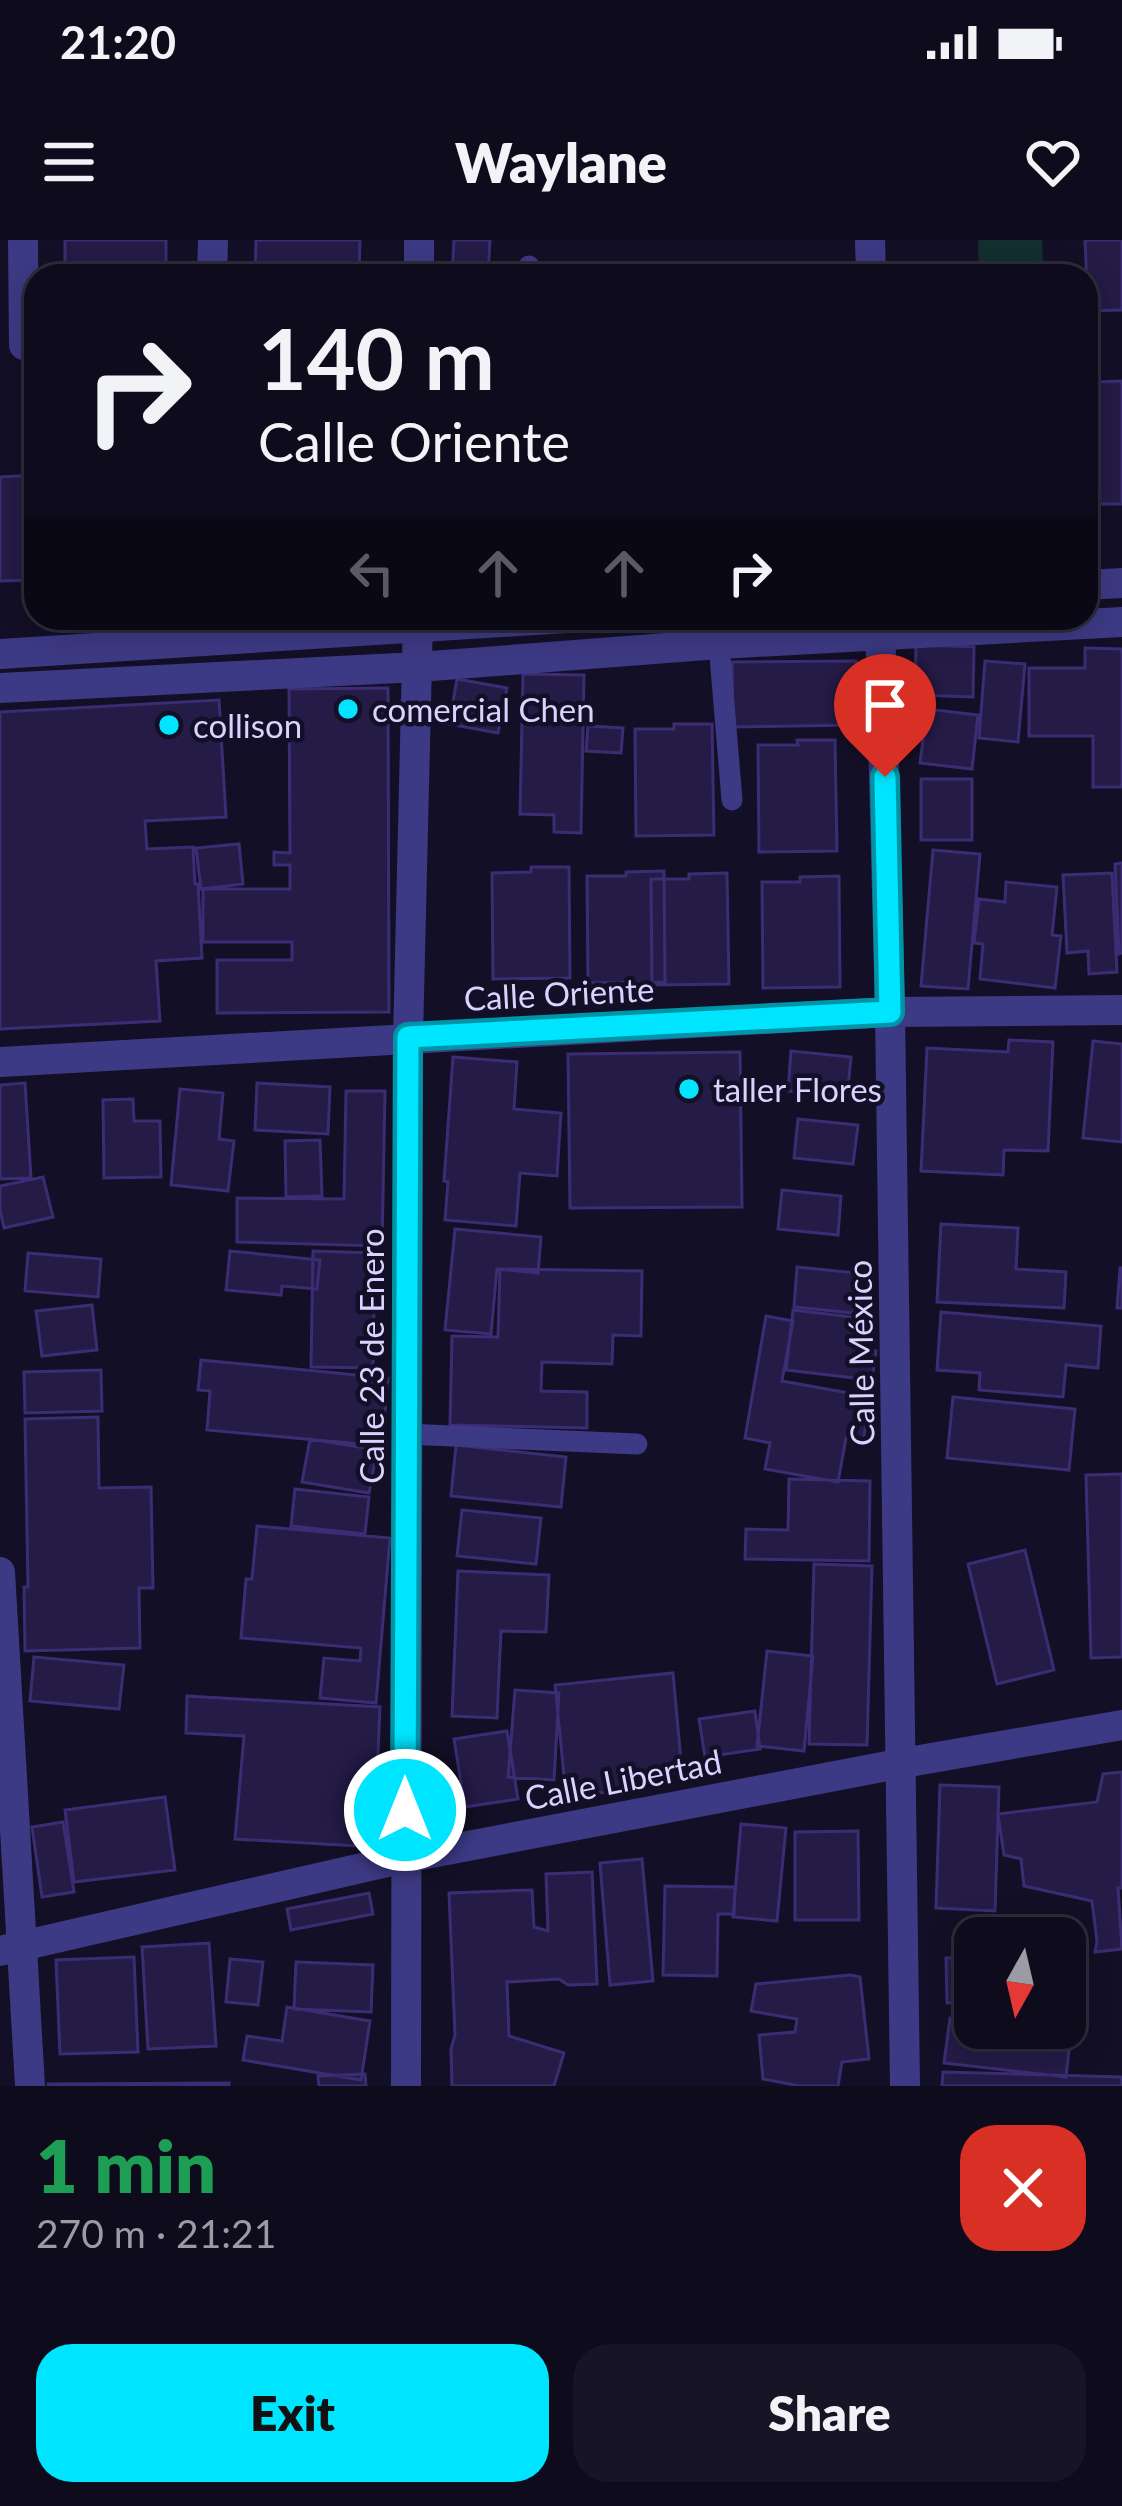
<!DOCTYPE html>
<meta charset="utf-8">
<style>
:root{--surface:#0e0b1c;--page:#171425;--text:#f1f3f6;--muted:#9b9ba3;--line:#2e2b3b;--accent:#00e5ff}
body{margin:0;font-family:Lato,sans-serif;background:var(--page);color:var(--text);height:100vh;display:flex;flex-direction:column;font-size:45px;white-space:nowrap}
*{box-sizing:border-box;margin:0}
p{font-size:39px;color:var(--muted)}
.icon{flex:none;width:66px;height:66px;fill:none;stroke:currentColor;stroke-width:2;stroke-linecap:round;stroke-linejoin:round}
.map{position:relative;height:1846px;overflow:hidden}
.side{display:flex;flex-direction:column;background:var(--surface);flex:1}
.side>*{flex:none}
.banner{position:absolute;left:24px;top:24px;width:1074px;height:366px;border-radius:36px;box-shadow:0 6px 30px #0003,0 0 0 3px var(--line);background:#0e0b1c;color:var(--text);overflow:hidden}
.needle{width:78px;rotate:188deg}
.buttons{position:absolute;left:954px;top:1677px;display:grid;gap:24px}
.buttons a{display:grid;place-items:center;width:132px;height:132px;border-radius:24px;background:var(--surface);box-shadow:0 6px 30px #0003,0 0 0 3px var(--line);font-size:60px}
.pin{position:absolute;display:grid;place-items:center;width:102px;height:102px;color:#fff;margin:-123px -51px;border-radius:50% 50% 50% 0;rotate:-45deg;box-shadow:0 0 12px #0007}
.pin .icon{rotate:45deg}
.me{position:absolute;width:132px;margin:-66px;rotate:0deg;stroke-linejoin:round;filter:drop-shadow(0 0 9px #0008)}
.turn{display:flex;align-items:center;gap:42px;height:252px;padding:0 36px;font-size:54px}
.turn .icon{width:156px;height:156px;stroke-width:2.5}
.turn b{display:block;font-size:84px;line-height:102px}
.lanes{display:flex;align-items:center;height:114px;padding:0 36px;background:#0003;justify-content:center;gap:60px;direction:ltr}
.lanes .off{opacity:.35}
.round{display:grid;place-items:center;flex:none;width:126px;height:126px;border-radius:36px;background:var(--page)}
.overview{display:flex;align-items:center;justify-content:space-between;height:204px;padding:0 36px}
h1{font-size:72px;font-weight:800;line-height:90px;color:#1e9e55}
.primary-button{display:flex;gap:24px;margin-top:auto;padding:24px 36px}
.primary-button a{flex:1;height:138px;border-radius:36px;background:var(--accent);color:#111;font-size:48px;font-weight:800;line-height:138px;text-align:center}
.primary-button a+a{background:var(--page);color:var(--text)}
.status{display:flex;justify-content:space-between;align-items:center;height:84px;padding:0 60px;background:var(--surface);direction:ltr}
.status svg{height:33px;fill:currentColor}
header{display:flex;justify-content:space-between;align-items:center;height:156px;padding:0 36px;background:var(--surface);font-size:54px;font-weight:800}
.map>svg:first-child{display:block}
</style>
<div class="status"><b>21:20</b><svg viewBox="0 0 49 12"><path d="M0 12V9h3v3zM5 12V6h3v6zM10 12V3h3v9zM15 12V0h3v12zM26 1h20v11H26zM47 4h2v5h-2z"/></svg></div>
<header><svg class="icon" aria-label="menu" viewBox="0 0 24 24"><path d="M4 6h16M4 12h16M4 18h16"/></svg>Waylane<svg class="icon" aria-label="heart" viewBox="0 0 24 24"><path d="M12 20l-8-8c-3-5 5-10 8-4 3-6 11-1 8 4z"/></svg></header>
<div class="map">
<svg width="1122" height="1846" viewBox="0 0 1122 1846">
<rect width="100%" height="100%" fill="#130f26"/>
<path fill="#12302f" d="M 978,0 L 1042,0 L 1043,24 L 1054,24 L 1054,36 L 979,36 Z"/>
<path fill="#241b47" stroke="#3b2d73" stroke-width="3" d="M 65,0 L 166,0 L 166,36 L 65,36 Z
M 256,0 L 360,0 L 359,36 L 255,36 Z
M 454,0 L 490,0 L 488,36 L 452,36 Z
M 1085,0 L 1122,0 L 1122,70 L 1088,71 Z
M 1122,141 L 1122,264 L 1100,264 L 1096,142 Z
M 36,235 L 36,340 L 0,341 L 0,237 Z
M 916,405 L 974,407 L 973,457 L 915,455 Z
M 1085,408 L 1122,409 L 1122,547 L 1093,547 L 1093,496 L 1029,496 L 1029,428 L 1085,428 Z
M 856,421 L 857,485 L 733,487 L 732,422 Z
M 985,421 L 1025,424 L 1018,502 L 979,498 Z
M 523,434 L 584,435 L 581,593 L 554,592 L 554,575 L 520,574 Z
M 457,439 L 507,448 L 498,493 L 449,484 Z
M 388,448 L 389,772 L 217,773 L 217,720 L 292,720 L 292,702 L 203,702 L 203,649 L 290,649 L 290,625 L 274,625 L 274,612 L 290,613 L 289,449 Z
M 219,460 L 226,577 L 145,581 L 147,609 L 193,607 L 195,644 L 198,644 L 202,718 L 156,721 L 160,781 L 0,789 L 0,472 Z
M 927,469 L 978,475 L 972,529 L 920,523 Z
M 674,484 L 712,484 L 714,595 L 636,596 L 635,489 L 674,489 Z
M 588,486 L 623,488 L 621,513 L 586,511 Z
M 797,500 L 835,500 L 837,611 L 759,612 L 758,505 L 798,505 Z
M 921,539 L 972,539 L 972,600 L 921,600 Z
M 239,604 L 243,644 L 201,649 L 196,608 Z
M 933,610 L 980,614 L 968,749 L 921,746 Z
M 1122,623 L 1122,713 L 1119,714 L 1115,624 Z
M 531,627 L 569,627 L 570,738 L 493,739 L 492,633 L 531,632 Z
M 664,631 L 665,742 L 588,743 L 587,636 L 626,636 L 626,632 Z
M 727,633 L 729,744 L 652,745 L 651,639 L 689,639 L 689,634 Z
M 1112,633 L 1117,732 L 1089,734 L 1088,711 L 1067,713 L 1063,635 Z
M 839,636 L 840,747 L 763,748 L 762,642 L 800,642 L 800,637 Z
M 1006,642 L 1057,647 L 1052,695 L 1061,696 L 1055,748 L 980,739 L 983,704 L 974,703 L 979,659 L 1005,662 Z
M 1009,800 L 1053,802 L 1048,911 L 1004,910 L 1003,935 L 921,931 L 927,808 L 1008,812 Z
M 1093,801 L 1122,804 L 1122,902 L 1083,898 Z
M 791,811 L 851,817 L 847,857 L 788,851 Z
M 740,812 L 742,967 L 570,968 L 568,814 Z
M 453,817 L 517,822 L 514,869 L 561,873 L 557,936 L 520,933 L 516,986 L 445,980 L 448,942 L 444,941 Z
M 25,843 L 31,938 L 0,939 L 0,845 Z
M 257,843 L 330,847 L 328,894 L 255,890 Z
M 180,849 L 223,853 L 219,899 L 234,901 L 228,951 L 171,945 Z
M 346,851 L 385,851 L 382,1006 L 237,1002 L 237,958 L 344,959 Z
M 133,859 L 134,881 L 160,881 L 161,937 L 104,938 L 103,860 Z
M 798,879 L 858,885 L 853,924 L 794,918 Z
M 320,900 L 322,956 L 286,957 L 285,901 Z
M 43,937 L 53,977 L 4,988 L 0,970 L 0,946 Z
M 782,950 L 841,956 L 838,995 L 778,989 Z
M 941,984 L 1018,988 L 1016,1029 L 1066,1032 L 1064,1068 L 937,1062 Z
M 455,989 L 541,997 L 538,1033 L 497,1029 L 491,1094 L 445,1090 Z
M 230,1011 L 320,1020 L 317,1049 L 282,1046 L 281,1055 L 226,1050 Z
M 313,1011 L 375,1013 L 373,1128 L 311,1127 Z
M 28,1013 L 101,1019 L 98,1057 L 25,1051 Z
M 797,1027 L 857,1033 L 853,1073 L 794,1067 Z
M 1120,1028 L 1122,1028 L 1122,1068 L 1117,1068 Z
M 500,1029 L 642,1031 L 641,1096 L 613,1095 L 612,1124 L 542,1122 L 541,1151 L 587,1152 L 587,1188 L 450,1185 L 452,1096 L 498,1097 Z
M 92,1065 L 97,1110 L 42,1116 L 36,1071 Z
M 793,1070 L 861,1078 L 858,1109 L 876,1111 L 872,1140 L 786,1130 Z
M 941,1072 L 1101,1086 L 1098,1128 L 1066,1125 L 1063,1157 L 979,1150 L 980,1133 L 937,1130 Z
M 766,1076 L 793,1081 L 782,1141 L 871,1157 L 863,1201 L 846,1198 L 838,1242 L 765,1229 L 770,1203 L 745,1198 Z
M 201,1120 L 388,1138 L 382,1206 L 207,1190 L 210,1151 L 198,1150 Z
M 101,1130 L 102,1171 L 25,1173 L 24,1132 Z
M 953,1157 L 1075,1169 L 1069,1230 L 947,1218 Z
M 98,1177 L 99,1248 L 151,1247 L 153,1348 L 139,1348 L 140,1408 L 25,1411 L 24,1347 L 28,1347 L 25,1179 Z
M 310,1199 L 377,1210 L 369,1253 L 302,1242 Z
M 456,1205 L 566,1217 L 561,1267 L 451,1256 Z
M 1122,1234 L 1122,1417 L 1091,1418 L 1086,1235 Z
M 789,1239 L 870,1241 L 869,1321 L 745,1319 L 746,1289 L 788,1290 Z
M 295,1249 L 369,1257 L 365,1294 L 291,1286 Z
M 462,1270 L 541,1278 L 536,1324 L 457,1316 Z
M 257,1286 L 390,1298 L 376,1463 L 320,1458 L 324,1418 L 360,1421 L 361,1408 L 241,1398 L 246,1339 L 252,1339 Z
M 1025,1310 L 1054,1430 L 997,1444 L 968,1324 Z
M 814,1324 L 872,1326 L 867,1505 L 809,1504 Z
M 458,1331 L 549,1335 L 546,1392 L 501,1391 L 497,1478 L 452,1476 Z
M 767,1411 L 813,1416 L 804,1511 L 757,1506 Z
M 34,1417 L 124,1425 L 119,1469 L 30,1461 Z
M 673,1433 L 682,1532 L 637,1536 L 639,1549 L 566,1556 L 555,1445 Z
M 515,1450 L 559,1453 L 554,1540 L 508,1537 Z
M 187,1456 L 380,1467 L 374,1607 L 235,1599 L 244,1496 L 186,1493 Z
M 755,1471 L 760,1509 L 705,1517 L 699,1479 Z
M 507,1491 L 518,1559 L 465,1567 L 454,1499 Z
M 1122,1532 L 1122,1648 L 1118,1648 L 1122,1709 L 1095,1712 L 1097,1702 L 1092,1661 L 1024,1646 L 1021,1619 L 1004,1615 L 998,1574 L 1097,1562 L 1103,1534 Z
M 940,1545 L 999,1547 L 995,1671 L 936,1668 Z
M 165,1557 L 175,1630 L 74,1642 L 65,1570 Z
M 63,1582 L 74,1652 L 42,1657 L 32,1587 Z
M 741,1584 L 786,1588 L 777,1681 L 733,1677 Z
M 858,1591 L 859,1680 L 795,1680 L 795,1592 Z
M 642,1619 L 653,1741 L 610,1745 L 600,1623 Z
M 592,1632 L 597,1744 L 568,1745 L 559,1739 L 507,1742 L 509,1796 L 564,1813 L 554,1846 L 452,1846 L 451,1809 L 455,1795 L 449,1653 L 532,1650 L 534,1687 L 548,1691 L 546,1634 Z
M 665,1646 L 735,1647 L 734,1674 L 718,1674 L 717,1736 L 663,1735 Z
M 369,1653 L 373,1674 L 291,1690 L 287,1669 Z
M 209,1703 L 216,1806 L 148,1809 L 142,1707 Z
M 134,1717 L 138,1812 L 60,1814 L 56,1720 Z
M 975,1717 L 975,1762 L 947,1763 L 946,1718 Z
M 230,1719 L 263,1722 L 258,1765 L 226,1762 Z
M 296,1722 L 373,1725 L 371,1772 L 294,1769 Z
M 850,1735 L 860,1737 L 869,1819 L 842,1822 L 838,1846 L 800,1846 L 763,1839 L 759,1795 L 795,1792 L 797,1779 L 751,1771 L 756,1744 Z
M 287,1767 L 370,1781 L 361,1840 L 243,1820 L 247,1796 L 282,1801 Z
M 950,1778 L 975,1781 L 975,1788 L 1035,1788 L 1071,1792 L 1066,1837 L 944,1823 Z
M 943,1832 L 1122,1837 L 1122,1846 L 942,1846 Z
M 365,1834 L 366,1846 L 319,1846 L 318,1836 Z
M 229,1843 L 229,1846 L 48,1846 L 48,1844 Z"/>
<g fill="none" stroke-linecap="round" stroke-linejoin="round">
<path stroke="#3d3a85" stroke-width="21" d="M 529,26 L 529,36
M 719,404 L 732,560
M 406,1194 L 637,1204"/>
<path stroke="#3d3a85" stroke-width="30" d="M 23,0 L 24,105
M 419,0 L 419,36
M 870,0 L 871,36
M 212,36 L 213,0
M 1086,345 L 1122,343
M 880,378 L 890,772 L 905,1846
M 0,414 L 566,378
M 0,448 L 418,427 L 719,404 L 1122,382
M 0,822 L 890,772 L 1122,770
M 0,1332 L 30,1846
M 0,1711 L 405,1618 L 903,1523 L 1122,1485
M 406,1846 L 408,798 L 418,378"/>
</g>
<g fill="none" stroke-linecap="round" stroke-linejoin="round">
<g stroke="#0095a6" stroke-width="30">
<path id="route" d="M 405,1570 L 408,797 L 890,772 L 885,537"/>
</g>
<use href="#route" stroke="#00e5ff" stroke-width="21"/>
</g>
<g fill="#00e5ff" stroke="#130f26" stroke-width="4.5">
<circle cx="348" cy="469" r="12"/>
<circle cx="169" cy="485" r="12"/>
<circle cx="689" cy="849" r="12"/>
</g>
<g text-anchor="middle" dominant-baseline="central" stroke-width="9" stroke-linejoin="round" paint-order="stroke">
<g font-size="33" fill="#d9d4ff" stroke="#130f26" text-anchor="start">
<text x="372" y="469">comercial Chen</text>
<text x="193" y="485">collison</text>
<text x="713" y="849">taller Flores</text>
</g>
<g font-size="33" fill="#d9d4ff" stroke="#130f26">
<text transform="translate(559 753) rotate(-3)">Calle Oriente</text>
<text transform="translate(860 1113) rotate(-91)">Calle México</text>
<text transform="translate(371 1116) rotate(-90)">Calle 23 de Enero</text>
<text transform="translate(623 1539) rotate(-11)">Calle Libertad</text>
</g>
</g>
</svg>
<div class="buttons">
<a><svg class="needle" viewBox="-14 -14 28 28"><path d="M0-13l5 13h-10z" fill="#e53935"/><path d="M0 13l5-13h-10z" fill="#9b9ba3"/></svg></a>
</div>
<div class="pin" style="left:885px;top:537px;background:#d93025"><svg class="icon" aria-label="arrive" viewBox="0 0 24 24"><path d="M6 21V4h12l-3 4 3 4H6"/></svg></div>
<svg class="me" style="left:405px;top:1570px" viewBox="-20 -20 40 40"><circle r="17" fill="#00e5ff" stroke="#fff" stroke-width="3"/><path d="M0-11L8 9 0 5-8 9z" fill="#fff"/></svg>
<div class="banner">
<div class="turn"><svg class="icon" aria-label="right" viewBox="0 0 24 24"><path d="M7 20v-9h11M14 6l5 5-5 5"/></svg><div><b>140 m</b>Calle Oriente</div></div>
<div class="lanes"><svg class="icon off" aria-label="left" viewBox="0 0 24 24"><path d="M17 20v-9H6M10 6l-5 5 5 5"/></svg><svg class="icon off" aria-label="ahead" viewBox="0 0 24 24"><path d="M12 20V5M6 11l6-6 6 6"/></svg><svg class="icon off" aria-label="ahead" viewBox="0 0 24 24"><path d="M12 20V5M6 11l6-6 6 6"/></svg><svg class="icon" aria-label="right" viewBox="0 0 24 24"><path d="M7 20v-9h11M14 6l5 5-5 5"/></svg></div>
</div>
</div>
<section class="side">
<div class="overview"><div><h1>1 min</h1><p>270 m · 21:21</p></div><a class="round" style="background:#d93025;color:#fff"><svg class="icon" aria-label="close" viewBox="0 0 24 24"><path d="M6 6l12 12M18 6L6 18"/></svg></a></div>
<div class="primary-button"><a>Exit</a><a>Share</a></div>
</section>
